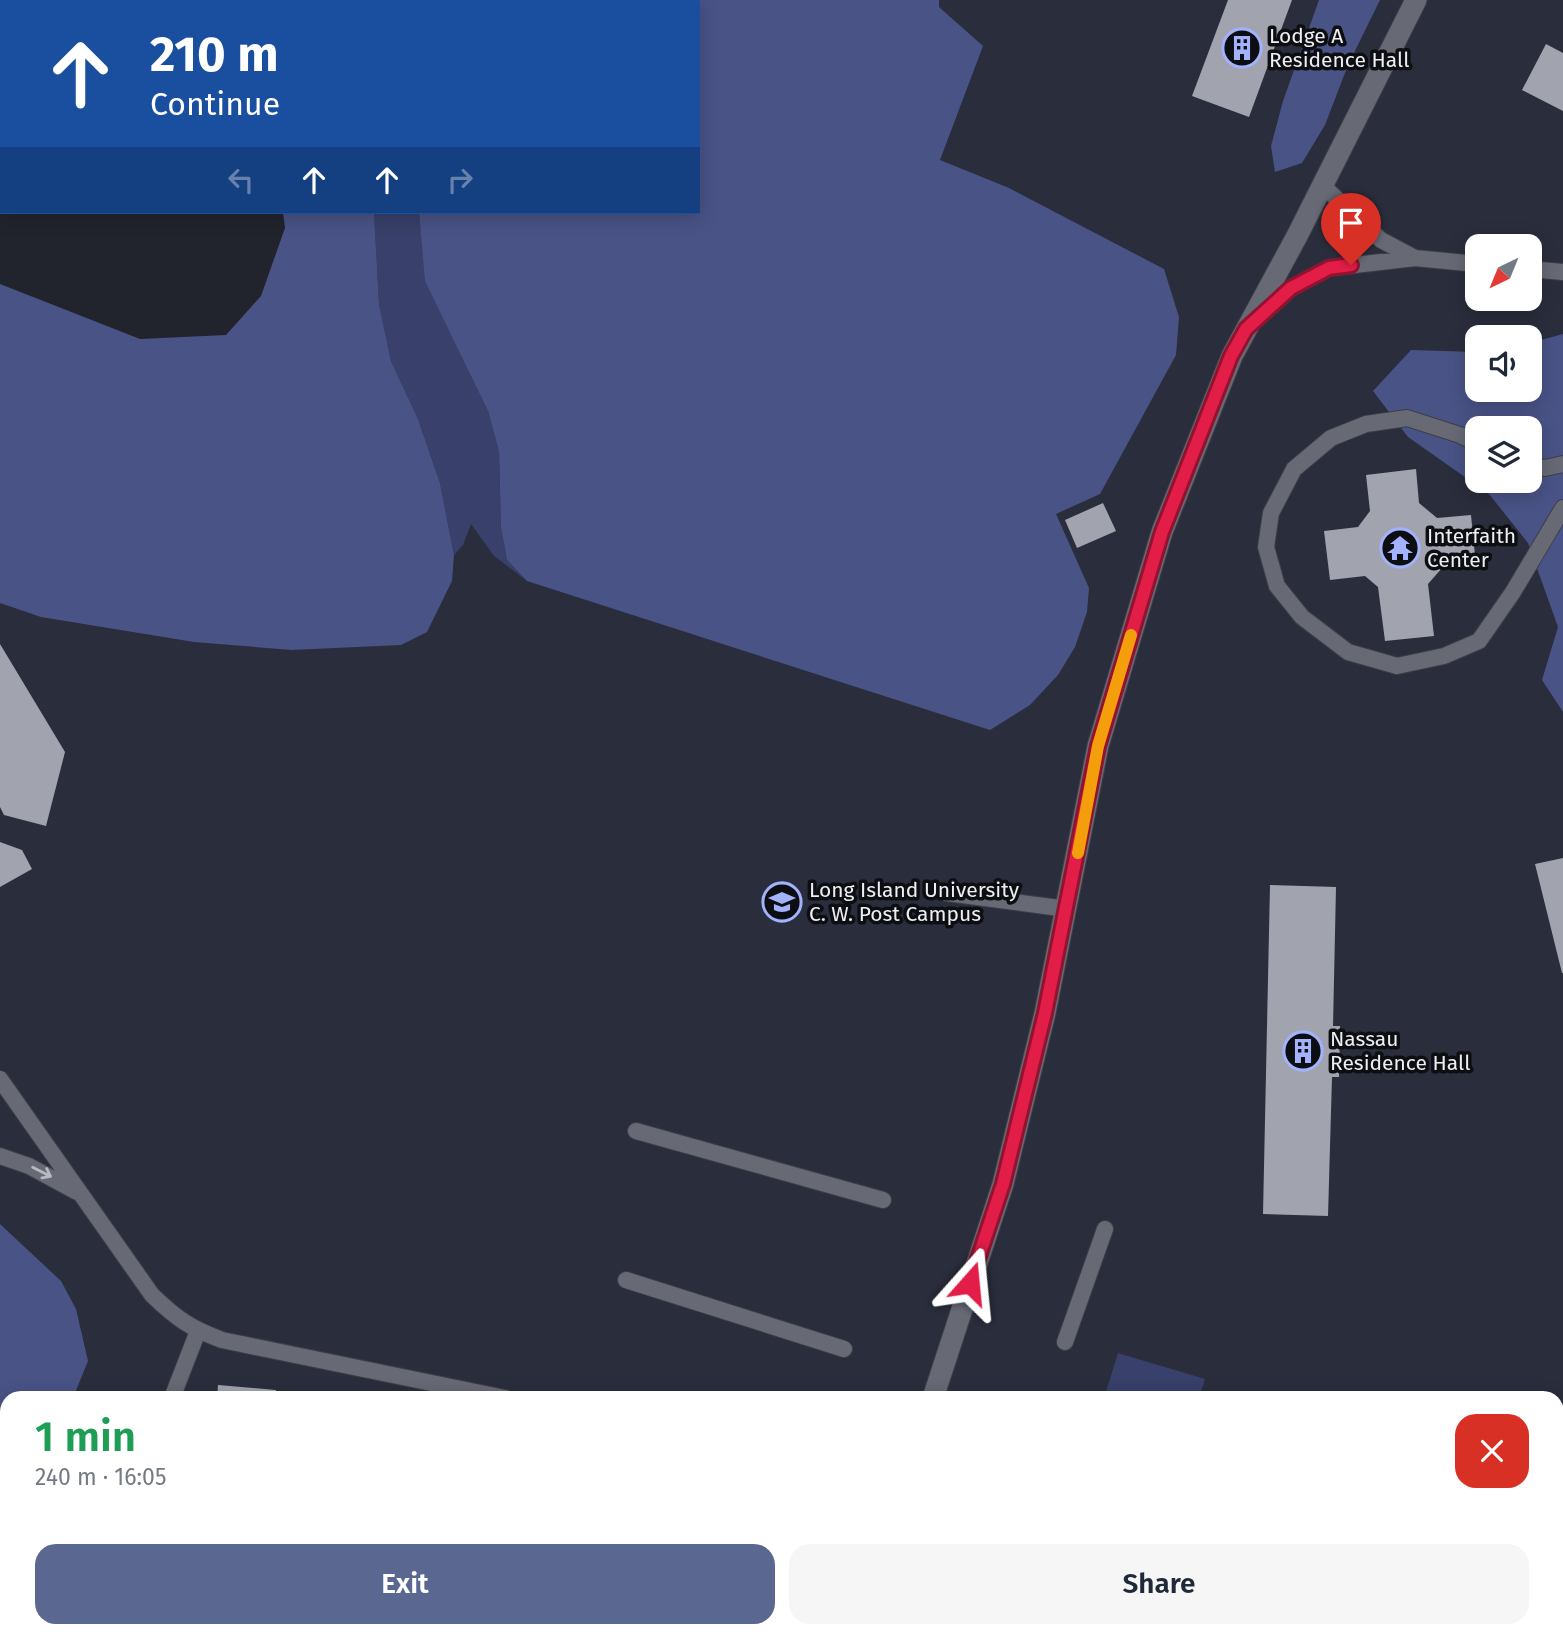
<!DOCTYPE html>
<meta charset="utf-8">
<style>
:root{--surface:#fff;--page:#f6f6f7;--text:#1f2937;--muted:#747a83;--accent:#5a6790}
body{margin:0;font-family:"Fira Sans",sans-serif;background:var(--page);color:var(--text);height:100vh;display:flex;flex-direction:column;font-size:26px;white-space:nowrap}
*{box-sizing:border-box;margin:0}
p{font-size:23px;color:var(--muted)}
.icon{flex:none;width:38px;height:38px;fill:none;stroke:currentColor;stroke-width:2;stroke-linecap:round;stroke-linejoin:round}
.map{position:relative;flex:1;overflow:hidden}
.details{position:absolute;left:0px;top:1391px;width:1564px;height:247px;display:flex;flex-direction:column;background:var(--surface);border-radius:21px 21px 0 0;box-shadow:0 4px 18px #0003}
.details>*{flex:none}
.hud{position:absolute;left:0px;top:0px;width:700px;height:214px;box-shadow:0 4px 18px #0003;background:#1a4fa0;color:#fff;overflow:hidden}
.needle{width:46px;rotate:223deg}
.buttons{position:absolute;left:1465px;top:234px;display:grid;gap:14px}
.buttons a{display:grid;place-items:center;width:77px;height:77px;border-radius:14px;background:var(--surface);box-shadow:0 4px 18px #0003;font-size:35px}
.pin{position:absolute;display:grid;place-items:center;width:60px;height:60px;color:#fff;margin:-72px -30px;border-radius:50% 50% 50% 0;rotate:-45deg;box-shadow:0 0 7px #0007}
.pin .icon{rotate:45deg}
.me{position:absolute;width:77px;margin:-38px;rotate:18deg;stroke-linejoin:round;filter:drop-shadow(0 0 5px #0008)}
.turn{display:flex;align-items:center;gap:24px;height:147px;padding:0 35px;font-size:32px}
.turn .icon{width:91px;height:91px;stroke-width:2.5}
.turn b{display:block;font-size:49px;line-height:60px}
.lanes{display:flex;align-items:center;height:66px;padding:0 35px;background:#0003;justify-content:center;gap:35px;direction:ltr}
.lanes .off{opacity:.35}
.round{display:grid;place-items:center;flex:none;width:74px;height:74px;border-radius:21px;background:var(--page)}
.headline{display:flex;align-items:center;justify-content:space-between;height:119px;padding:0 35px}
h1{font-size:42px;font-weight:600;line-height:52px;color:#1e9e55}
.button{display:flex;gap:14px;margin-top:auto;padding:14px 35px}
.button a{flex:1;height:80px;border-radius:21px;background:var(--accent);color:#fff;font-size:28px;font-weight:600;line-height:80px;text-align:center}
.button a+a{background:var(--page);color:var(--text)}
.map>svg:first-child{display:block}
</style>
<div class="map">
<svg width="1563" height="1637" viewBox="0 0 1563 1637">
<rect width="100%" height="100%" fill="#22242d"/>
<path fill="#2a2d3c" fill-rule="evenodd" d="M 487,0 L 1563,0 L 1563,1637 L 0,1637 L 0,1578 L 7,1560 L 7,1631 L 1558,1631 L 1558,1398 L 73,1398 L 87,1361 L 0,1322 L 0,347 L 263,480 L 344,212 L 698,212 L 698,2 L 486,2 ZM 1477,247 L 1530,247 L 1530,299 L 1477,299 ZM 1477,338 L 1530,338 L 1530,390 L 1477,390 ZM 1477,429 L 1530,429 L 1530,481 L 1477,481 Z"/>
<path fill="#38406b" d="M 374,212 L 419,212 L 426,281 L 488,411 L 499,452 L 501,528 L 507,560 L 527,581 L 494,556 L 471,524 L 463,545 L 454,555 L 440,483 L 418,419 L 391,361 L 379,304 Z
M 1118,1353 L 1205,1379 L 1199,1398 L 1104,1398 Z"/>
<path fill="#495386" fill-rule="evenodd" d="M 0,0 L 146,0 L 147,2 L 2,2 L 2,113 Z
M 284,0 L 487,0 L 284,2 Z
M 535,0 L 939,0 L 939,7 L 983,46 L 940,160 L 1009,188 L 1164,269 L 1179,317 L 1176,355 L 1100,494 L 1056,514 L 1089,588 L 1087,612 L 1075,647 L 1058,675 L 1030,705 L 990,730 L 527,581 L 507,560 L 501,528 L 499,452 L 488,411 L 425,281 L 419,212 L 698,212 L 698,2 L 534,2 Z
M 1319,0 L 1380,0 L 1348,65 L 1325,125 L 1302,163 L 1275,172 L 1271,146 L 1283,101 Z
M 283,212 L 374,212 L 379,304 L 391,361 L 418,419 L 440,483 L 454,555 L 452,581 L 427,632 L 401,645 L 292,650 L 194,642 L 41,617 L 0,603 L 0,284 L 140,339 L 226,335 L 261,296 L 285,228 Z
M 1563,334 L 1563,712 L 1542,680 L 1558,627 L 1528,543 L 1489,494 L 1408,437 L 1373,391 L 1411,350 L 1477,352 L 1477,390 L 1530,390 L 1530,343 ZM 1477,429 L 1530,429 L 1530,481 L 1477,481 Z
M 0,1224 L 61,1281 L 76,1309 L 88,1361 L 73,1398 L 7,1398 L 7,1560 L 0,1578 Z"/>
<path fill="#05022d" d="M 152,1631 L 514,1631 L 513,1637 L 151,1637 Z"/>
<path fill="#a1a4af" d="M 1228,0 L 1292,0 L 1249,117 L 1192,96 Z
M 1546,44 L 1563,53 L 1563,111 L 1522,90 Z
M 1416,469 L 1419,503 L 1437,518 L 1471,515 L 1476,565 L 1442,568 L 1428,584 L 1434,636 L 1385,641 L 1378,587 L 1365,576 L 1330,580 L 1324,531 L 1358,527 L 1370,511 L 1366,475 Z
M 1103,503 L 1116,531 L 1077,548 L 1065,520 Z
M 0,644 L 65,752 L 46,826 L 4,815 L 0,807 Z
M 0,842 L 22,850 L 32,869 L 0,887 Z
M 1563,858 L 1563,973 L 1562,973 L 1535,864 Z
M 1270,885 L 1336,887 L 1333,1026 L 1340,1026 L 1339,1077 L 1332,1077 L 1328,1216 L 1263,1214 Z
M 218,1385 L 276,1390 L 275,1398 L 217,1398 Z
M 1330,1631 L 1404,1631 L 1405,1634 L 1399,1635 L 1399,1637 L 1332,1637 Z"/>
<g fill="none" stroke-linecap="round" stroke-linejoin="round">
<g stroke="#3d3e46" stroke-width="18">
<path id="lane" d="M 1323,186 L 1381,240 L 1415,258
M 1530,269 L 1563,272
M 1256,320 L 1291,288 L 1329,268 L 1415,258 L 1477,264
M 1477,443 L 1460,435 L 1407,418 L 1366,424 L 1331,438 L 1294,469 L 1271,513 L 1266,547 L 1277,586 L 1302,617 L 1348,652 L 1397,666 L 1444,656 L 1479,641 L 1513,592 L 1563,508
M 1530,465 L 1545,468 L 1563,464
M 947,893 L 1067,909
M 0,1079 L 152,1295 C 177,1319 190,1328 222,1340 L 505,1398
M 636,1131 L 883,1200
M 0,1156 L 29,1166 L 77,1192
M 626,1280 L 844,1349
M 1065,1342 L 1105,1229
M 172,1398 L 198,1331
M 1259,1631 L 1260,1637
M 78,1637 L 80,1631"/>
</g>
<g stroke="#3d3e46" stroke-width="23">
<path id="street" d="M 933,1398 L 1003,1184 L 1045,1013 L 1098,746 L 1162,532 L 1232,356 L 1297,236 L 1416,0
M 854,1637 L 856,1631"/>
</g>
<use href="#lane" stroke="#676a75" stroke-width="16"/>
<use href="#street" stroke="#676a75" stroke-width="21"/>
</g>
<defs><path id="oneway-shaft" d="M-6 0H5M1.5-3L5.5 0L1.5 3" fill="none" stroke-width="1.6" stroke-linecap="round" stroke-linejoin="round" transform="scale(1.75)"/></defs>
<use stroke="#b7b9c1" href="#oneway-shaft" transform="translate(42 1172) rotate(27)"/>
<g fill="none" stroke-linecap="round" stroke-linejoin="round">
<g stroke="#92132f" stroke-width="18">
<path id="route" d="M 970,1283 L 1003,1184 L 1045,1013 L 1098,746 L 1162,532 L 1231,356 L 1246,329 L 1291,288 L 1329,268 L 1351,265"/>
</g>
<use href="#route" stroke="#e11d48" stroke-width="12"/>
<path stroke="#f59e0b" stroke-width="12" d="M 1078,853 L 1098,746 L 1131,635"/>
</g>
<defs>
<g id="building-ring" transform="scale(2.0125)"><circle r="9.5" fill="#0d0e12" stroke="#a2b2fd" stroke-width="1.5"/><path d="M-4-6H4V6H1V3H-1V6H-4ZM-2.5-4.3h1.7v1.8h-1.7ZM.8-4.3h1.7v1.8H.8ZM-2.5-1h1.7V.8h-1.7ZM.8-1h1.7V.8H.8Z" fill="#a2b2fd"/></g>
<g id="temple-ring" transform="scale(2.0125)"><circle r="9.5" fill="#0d0e12" stroke="#a2b2fd" stroke-width="1.5"/><path d="M0-6L5-2H3V0L6.5 2.5H4V6H1.5V3h-3V6H-4V2.5H-6.5L-3 0V-2H-5Z" fill="#a2b2fd"/></g>
<g id="university-ring" transform="scale(2.0125)"><circle r="9.5" fill="#0d0e12" stroke="#a2b2fd" stroke-width="1.5"/><path d="M0-5L7-2L0 1L-7-2ZM-4 1L0 2.5L4 1V4Q0 6-4 4Z" fill="#a2b2fd"/></g>
</defs>
<g fill-rule="evenodd">
<use href="#building-ring" x="1242" y="48"/>
<use href="#temple-ring" x="1400" y="548"/>
<use href="#university-ring" x="782" y="902"/>
<use href="#building-ring" x="1303" y="1051"/>
</g>
<g text-anchor="middle" dominant-baseline="central" stroke-width="7" stroke-linejoin="round" paint-order="stroke">
<g font-size="21" fill="#eceef4" stroke="#0d0e12" text-anchor="start">
<text x="1269" y="36">Lodge A<tspan x="1269" dy="24">Residence Hall</tspan></text>
<text x="1427" y="536">Interfaith<tspan x="1427" dy="24">Center</tspan></text>
<text x="809" y="890">Long Island University<tspan x="809" dy="24">C. W. Post Campus</tspan></text>
<text x="1330" y="1039">Nassau<tspan x="1330" dy="24">Residence Hall</tspan></text>
</g>
</g>
</svg>
<div class="buttons">
<a><svg class="needle" viewBox="-14 -14 28 28"><path d="M0-13l5 13h-10z" fill="#e53935"/><path d="M0 13l5-13h-10z" fill="#747a83"/></svg></a>
<a><svg class="icon" aria-label="sound" viewBox="0 0 24 24"><path d="M4 9h4l5-4v14l-5-4H4zM17 9q2 3 0 6"/></svg></a>
<a><svg class="icon" aria-label="layers" viewBox="0 0 24 24"><path d="M12 4l9 5-9 5-9-5zM3 14l9 5 9-5"/></svg></a>
</div>
<div class="pin" style="left:1351px;top:265px;background:#d93025"><svg class="icon" aria-label="arrive" viewBox="0 0 24 24"><path d="M6 21V4h12l-3 4 3 4H6"/></svg></div>
<svg class="me" style="left:970px;top:1283px" viewBox="-20 -20 40 40"><path d="M0-17L14 15 0 8-14 15z" fill="#e11d48" stroke="#fff" stroke-width="4"/></svg>
<div class="hud">
<div class="turn"><svg class="icon" aria-label="ahead" viewBox="0 0 24 24"><path d="M12 20V5M6 11l6-6 6 6"/></svg><div><b>210 m</b>Continue</div></div>
<div class="lanes"><svg class="icon off" aria-label="left" viewBox="0 0 24 24"><path d="M17 20v-9H6M10 6l-5 5 5 5"/></svg><svg class="icon" aria-label="ahead" viewBox="0 0 24 24"><path d="M12 20V5M6 11l6-6 6 6"/></svg><svg class="icon" aria-label="ahead" viewBox="0 0 24 24"><path d="M12 20V5M6 11l6-6 6 6"/></svg><svg class="icon off" aria-label="right" viewBox="0 0 24 24"><path d="M7 20v-9h11M14 6l5 5-5 5"/></svg></div>
</div>
<section class="details">
<div class="headline"><div><h1>1 min</h1><p>240 m · 16:05</p></div><a class="round" style="background:#d93025;color:#fff"><svg class="icon" aria-label="close" viewBox="0 0 24 24"><path d="M6 6l12 12M18 6L6 18"/></svg></a></div>
<div class="button"><a>Exit</a><a>Share</a></div>
</section>
</div>
